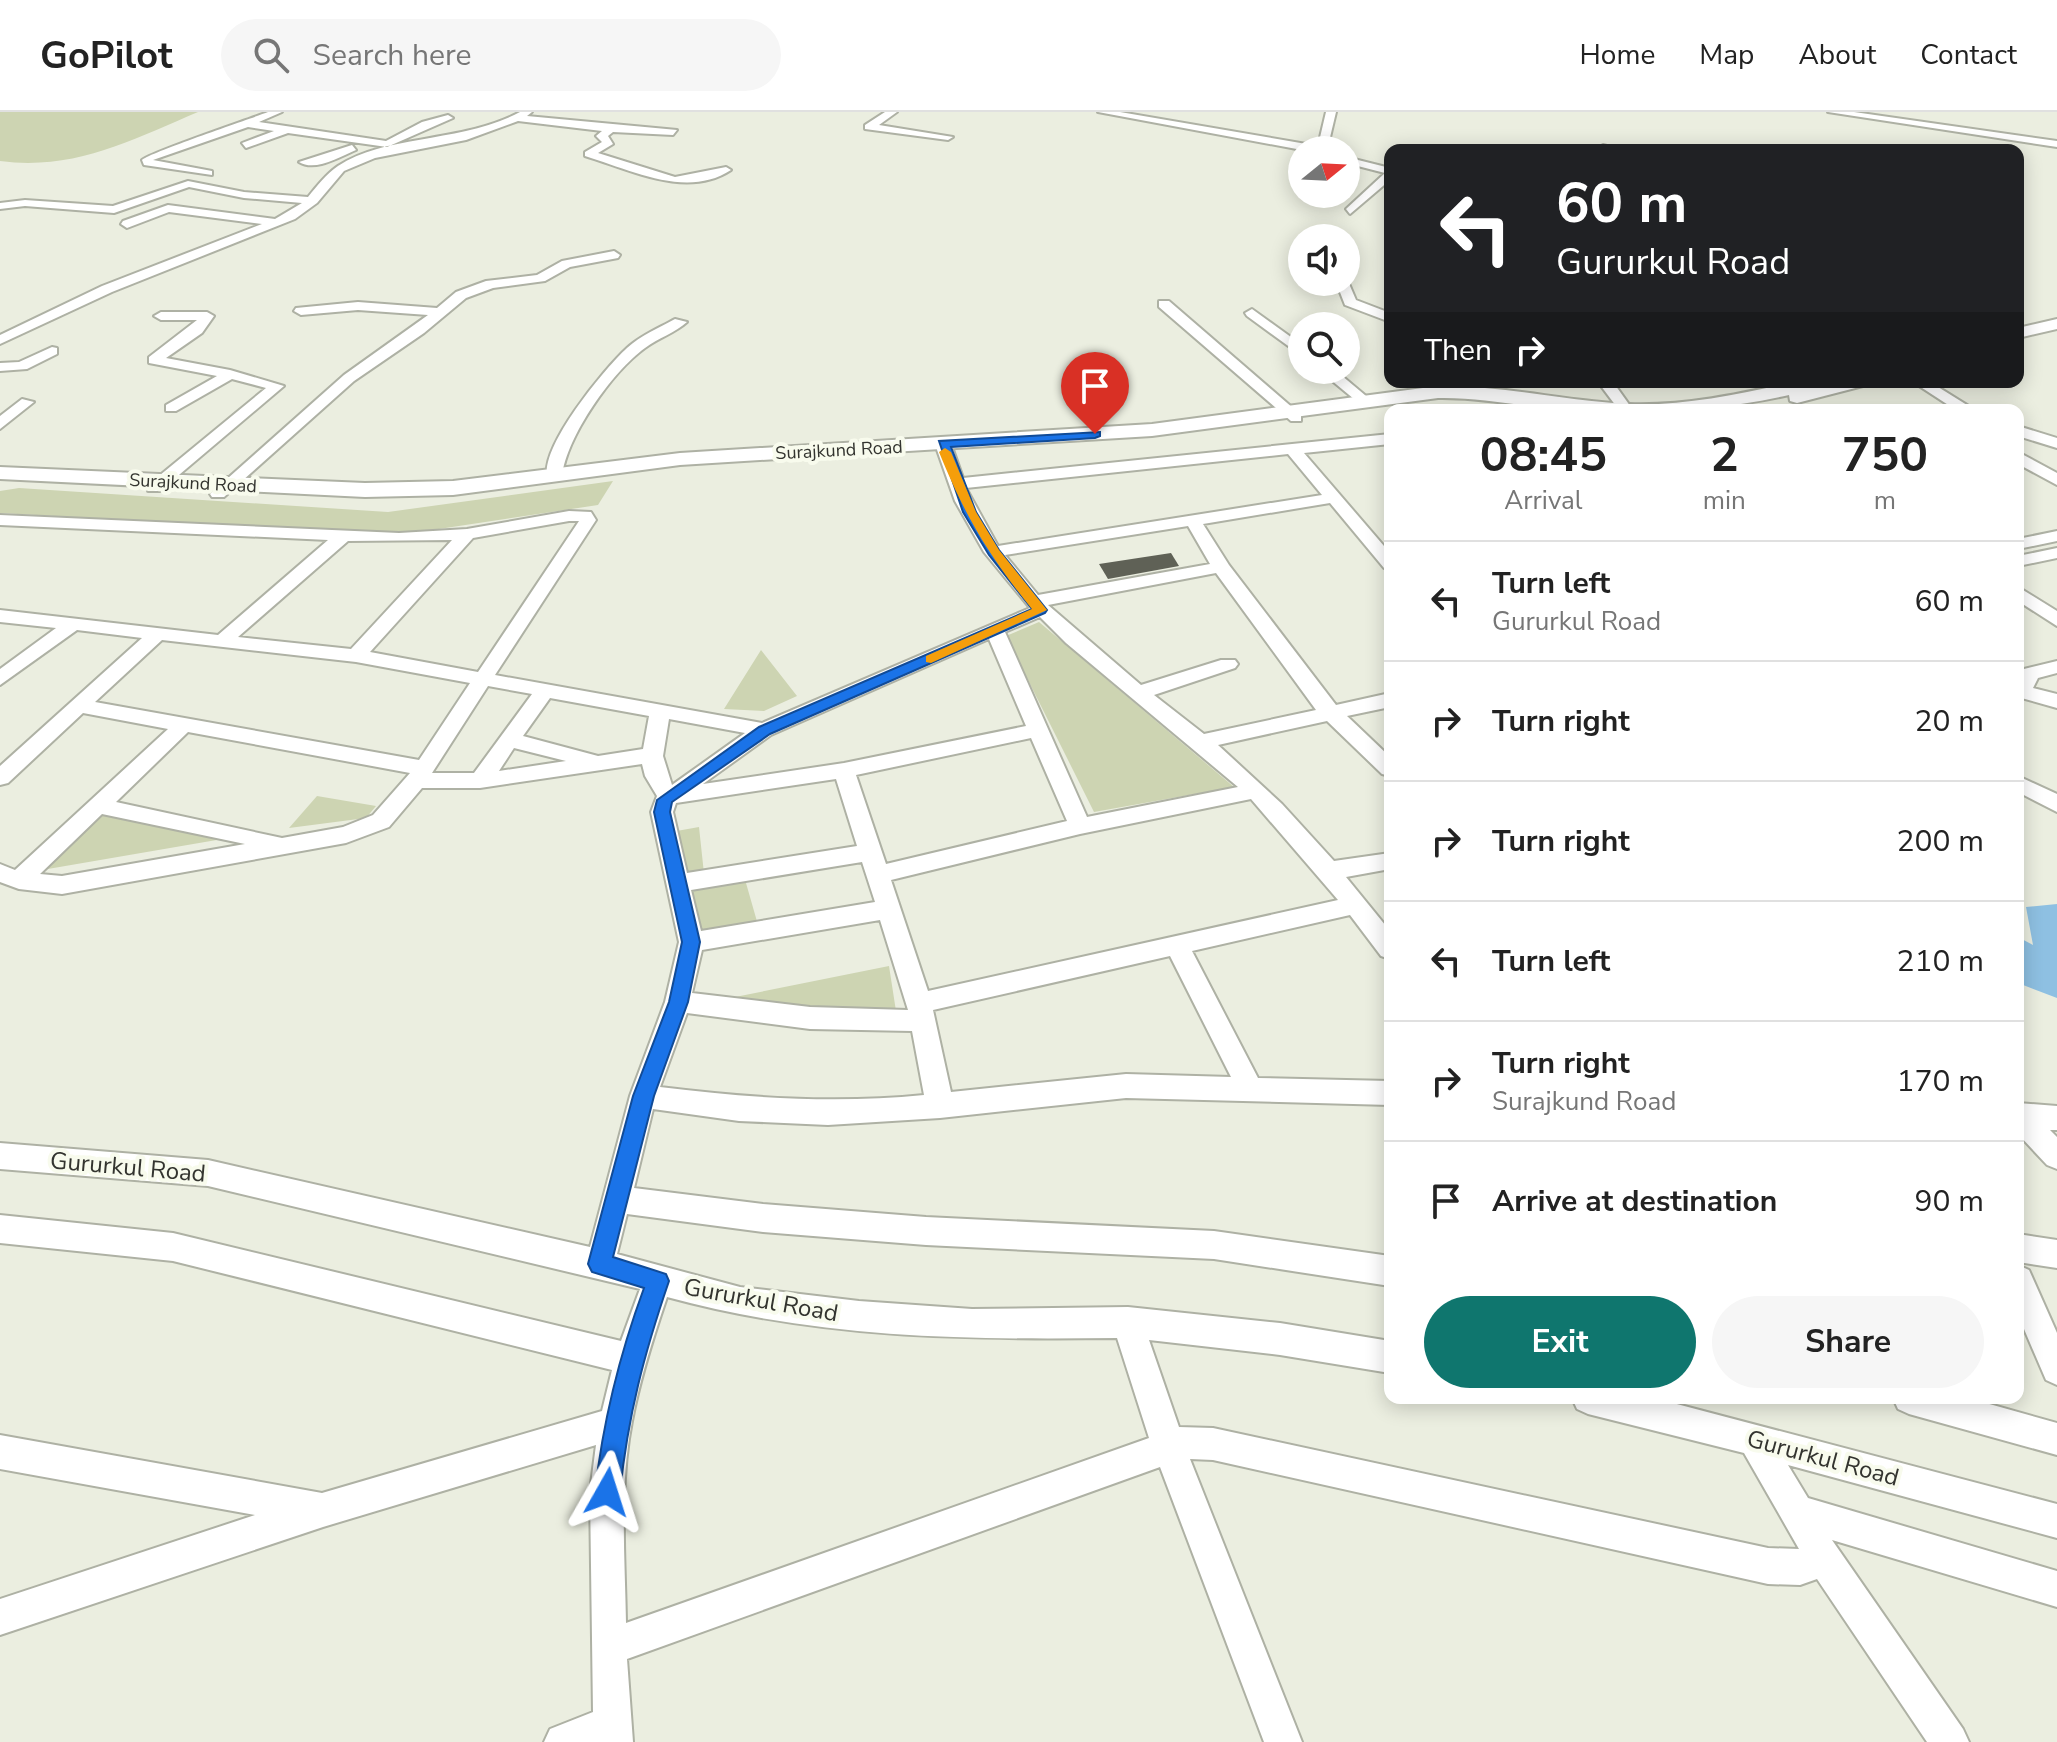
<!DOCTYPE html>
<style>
:root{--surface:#fff;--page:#f6f6f6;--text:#222;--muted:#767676;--line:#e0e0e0;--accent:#0f766e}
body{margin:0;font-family:"Nunito Sans",sans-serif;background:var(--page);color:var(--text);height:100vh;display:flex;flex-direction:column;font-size:30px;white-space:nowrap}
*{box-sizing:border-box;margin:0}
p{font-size:26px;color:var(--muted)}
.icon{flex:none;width:44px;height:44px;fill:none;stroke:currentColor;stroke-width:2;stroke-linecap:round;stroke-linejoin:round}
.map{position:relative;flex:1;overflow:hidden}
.drawer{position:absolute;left:1384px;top:292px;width:640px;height:1000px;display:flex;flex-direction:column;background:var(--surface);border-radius:16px;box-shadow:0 4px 20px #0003}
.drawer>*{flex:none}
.top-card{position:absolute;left:1384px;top:32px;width:640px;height:244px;border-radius:16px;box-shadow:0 4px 20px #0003;background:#202124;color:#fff;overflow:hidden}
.needle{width:52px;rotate:72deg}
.tools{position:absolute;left:1288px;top:24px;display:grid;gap:16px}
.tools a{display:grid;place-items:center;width:72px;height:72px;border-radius:50%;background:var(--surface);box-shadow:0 4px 20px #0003;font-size:40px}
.pin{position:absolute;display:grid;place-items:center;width:68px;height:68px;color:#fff;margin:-82px -34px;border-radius:50% 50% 50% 0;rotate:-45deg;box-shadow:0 0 8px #0007}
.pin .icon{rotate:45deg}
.me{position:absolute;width:88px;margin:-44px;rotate:6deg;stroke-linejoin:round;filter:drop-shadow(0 0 6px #0008)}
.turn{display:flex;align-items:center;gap:28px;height:168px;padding:0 40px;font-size:36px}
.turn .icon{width:104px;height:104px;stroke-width:2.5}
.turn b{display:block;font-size:56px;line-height:68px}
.then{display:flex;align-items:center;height:76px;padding:0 40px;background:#0003;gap:16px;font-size:30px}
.eta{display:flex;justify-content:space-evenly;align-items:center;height:136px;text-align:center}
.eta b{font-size:48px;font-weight:700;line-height:56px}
.primary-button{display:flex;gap:16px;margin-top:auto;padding:16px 40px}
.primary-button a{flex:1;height:92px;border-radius:48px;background:var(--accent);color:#fff;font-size:32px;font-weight:700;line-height:92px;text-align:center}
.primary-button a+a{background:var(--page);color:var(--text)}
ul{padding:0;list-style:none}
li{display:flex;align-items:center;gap:24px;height:120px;padding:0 40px;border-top:2px solid var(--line)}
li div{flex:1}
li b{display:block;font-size:30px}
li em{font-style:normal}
header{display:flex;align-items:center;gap:48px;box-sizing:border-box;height:112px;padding:0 40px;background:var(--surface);border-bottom:2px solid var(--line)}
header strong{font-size:38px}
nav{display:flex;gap:44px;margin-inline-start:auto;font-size:28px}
.search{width:560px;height:72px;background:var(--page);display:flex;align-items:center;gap:20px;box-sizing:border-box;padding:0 28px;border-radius:44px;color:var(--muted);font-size:30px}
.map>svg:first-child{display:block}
</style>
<header>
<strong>GoPilot</strong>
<div class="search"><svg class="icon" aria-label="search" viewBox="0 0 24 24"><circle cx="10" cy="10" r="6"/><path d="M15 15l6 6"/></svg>Search here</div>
<nav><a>Home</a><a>Map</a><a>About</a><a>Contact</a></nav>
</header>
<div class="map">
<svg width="2057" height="1630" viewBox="0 0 2057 1630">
<rect width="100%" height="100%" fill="#ebeee0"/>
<path fill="#cdd4b2" d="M 0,0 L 198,0 C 132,28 74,59 0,49 Z
M 613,369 L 598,393 L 419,420 L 341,420 L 0,401 L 0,379 L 19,376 L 388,400 Z
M 1039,510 L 1234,675 L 1094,700 L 1006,524 Z
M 761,538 L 797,584 L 764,599 L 724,597 Z
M 317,684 L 376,694 L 366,706 L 289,716 Z
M 99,702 L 234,725 L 42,758 Z
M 699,715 L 705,771 L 744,764 L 758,813 L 698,824 L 671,720 Z
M 889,854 L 898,912 L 690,894 Z"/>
<path fill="#8ec0e2" d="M 2057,792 L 2057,886 L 2018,871 L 2018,825 L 2033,833 L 2026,795 Z"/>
<path fill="#5f6156" d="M 1171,441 L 1179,454 L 1108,467 L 1099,452 Z"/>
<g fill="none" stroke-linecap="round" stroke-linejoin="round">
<g stroke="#aeb1a4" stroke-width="4">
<path id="minor" d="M 268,0 L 282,0 L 259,10 L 386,29 L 422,10 L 448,3 L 453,6 L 387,35 L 288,21 L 246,36 L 242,31 L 274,19 L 248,15 L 153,48 L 212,59 L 212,63 L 144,53 L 142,48 C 148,41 250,7 268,0 Z
M 520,0 L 532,0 L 527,4 L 677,18 L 673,23 L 613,20 L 608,24 L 613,32 L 598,41 L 675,65 L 726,55 L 731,58 C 687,87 631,58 585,44 L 585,40 L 602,30 L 596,24 L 602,19 L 518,9 L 466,28 L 375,46 L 344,59 L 317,91 L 295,107 L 112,180 L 0,232 L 0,223 L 102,174 L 262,112 L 169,100 L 127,116 L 121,112 L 123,109 L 168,93 L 275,107 L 302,91 L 244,86 L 189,75 L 114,101 L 25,94 L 0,97 L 0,91 L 25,88 L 113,94 L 188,69 L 244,80 L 308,85 C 317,74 326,62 338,54 C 386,22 463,31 520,0 Z
M 885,0 L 897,0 L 879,13 L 953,25 L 948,28 L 865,17 L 865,13 Z
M 1098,0 L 1120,0 L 1318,34 L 1326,0 L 1336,0 L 1327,38 L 1302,38 Z
M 1828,0 L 1854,0 L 2057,29 L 2057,35 Z
M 352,33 L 356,38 C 339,45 315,60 299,50 Z
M 1603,33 L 1607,34 L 1608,38 L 1598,38 Z
M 1346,45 L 1390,56 L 1390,68 L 1350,102 L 1346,97 L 1385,61 L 1346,51 Z
M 614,139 L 620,143 L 618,146 L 570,155 L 545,169 L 493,176 L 466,186 L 424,221 L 354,269 L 224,385 L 212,385 L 210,382 L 344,263 L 428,203 L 358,198 L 301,203 L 294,199 L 296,196 L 358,190 L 437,196 L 456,180 L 486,169 L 537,163 L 562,149 Z
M 1347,167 L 1356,188 L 1390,201 L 1390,210 L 1345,193 L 1336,170 Z
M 1159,189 L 1169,189 L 1301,303 L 1301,309 L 1291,309 L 1159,195 Z
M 1252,197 L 1302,233 L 1302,244 L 1247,204 L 1245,201 Z
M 207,200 L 214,204 L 202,221 L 166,246 L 230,258 L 284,274 L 160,379 L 148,379 L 148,373 L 266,276 L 232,267 L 176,299 L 166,299 L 166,293 L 217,264 L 149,251 L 149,245 L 197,208 L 161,208 L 154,204 L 161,200 Z
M 675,207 L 687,210 C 675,221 658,226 645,236 C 612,260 567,324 562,364 L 548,367 C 537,338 605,256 627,236 C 641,223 659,216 675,207 Z
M 52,235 L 57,236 L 57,242 L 27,257 L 0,259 L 0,251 L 19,250 Z
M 1319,258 L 1335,258 L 1372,289 L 1360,292 Z
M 1598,270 L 1613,270 L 1633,298 L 1619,298 Z
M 1913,270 L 1930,270 L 1975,298 L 1956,298 Z
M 22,287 L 34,290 L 0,317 L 0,304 Z
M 2018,314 L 2057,326 L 2057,336 L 2018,324 Z
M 1390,322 L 1390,332 L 1304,341 L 1390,441 L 1390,457 L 1384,456 L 1330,391 L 1203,412 L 1229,453 L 1336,593 L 1390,581 L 1390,595 L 1347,604 L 1390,645 L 1390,664 L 1382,662 L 1327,609 L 1218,633 L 1282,692 L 1334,749 L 1390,741 L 1390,757 L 1346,765 L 1390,819 L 1390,847 L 1381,844 L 1350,803 L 1192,839 L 1258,966 L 1390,969 L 1390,993 L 1126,986 L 940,1006 L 828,1013 L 739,1009 L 653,997 L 634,1076 L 763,1092 L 926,1105 L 1214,1119 L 1390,1144 L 1390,1174 L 1214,1147 L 926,1133 L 763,1120 L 627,1102 L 617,1142 L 740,1175 L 859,1189 L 972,1197 L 1128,1195 L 1280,1211 L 1390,1229 L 1390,1261 L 1280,1243 L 1149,1228 L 1179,1315 L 1213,1316 L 1768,1436 L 1799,1437 L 1744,1341 L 1588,1302 L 1577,1297 L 1572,1286 L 1654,1286 L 2057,1392 L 2057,1426 L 1788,1353 L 1808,1386 L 2057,1459 L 2057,1495 L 1832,1428 L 1963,1617 L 1969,1630 L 1927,1630 L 1817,1467 L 1800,1473 L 1768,1472 L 1213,1348 L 1190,1347 L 1302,1630 L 1264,1630 L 1160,1355 L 627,1547 L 633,1630 L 544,1630 L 550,1617 L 593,1600 L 590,1380 L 596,1333 L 323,1415 L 0,1523 L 0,1487 L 255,1403 L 0,1357 L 0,1323 L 322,1381 L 602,1299 L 612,1258 L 173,1149 L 0,1131 L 0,1103 L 173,1121 L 621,1229 L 640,1177 L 208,1074 L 0,1057 L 0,1031 L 208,1048 L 590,1135 L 630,984 L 665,890 L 679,830 L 651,700 L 657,684 L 645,664 L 642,652 L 480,676 L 422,676 L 389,715 L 346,731 L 62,782 L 19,777 L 0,770 L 0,752 L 15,758 L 168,617 L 83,601 L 8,671 L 0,673 L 0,654 L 142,526 L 77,518 L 0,573 L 0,557 L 56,516 L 0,510 L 0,498 L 218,523 L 328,428 L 0,413 L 0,403 L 399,421 L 467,417 L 569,399 L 591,400 L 596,408 L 495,563 L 762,611 L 1030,496 L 984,440 L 955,389 L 935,332 L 937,329 L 951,332 L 963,366 ZM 1288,342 L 1322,383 L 998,434 L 966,376 ZM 569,409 L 579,409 L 478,560 L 370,540 L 473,426 ZM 1188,414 L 1210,452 L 1038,483 L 1005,443 ZM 452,428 L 351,537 L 238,525 L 348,429 ZM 1216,461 L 1316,598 L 1204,622 L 1154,583 L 1235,556 L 1238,552 L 1235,548 L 1221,548 L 1141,573 L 1048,493 ZM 1040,505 L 1066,531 L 1238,675 L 1087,705 L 1005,520 ZM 989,527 L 1026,614 L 844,651 L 703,672 L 771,623 ZM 162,528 L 356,550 L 470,571 L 419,648 L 95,590 ZM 488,574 L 532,582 L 474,661 L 432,661 ZM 550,586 L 649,604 L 643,637 L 598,644 L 523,624 ZM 669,607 L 745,621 L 672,673 L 663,644 ZM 188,620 L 410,661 L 373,703 L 343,715 L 282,726 L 116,690 ZM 1031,626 L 1067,709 L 886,752 L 856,663 ZM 514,636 L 566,649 L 499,659 ZM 836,667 L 857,734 L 687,761 L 673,700 L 676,691 ZM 1251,687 L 1338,788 L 928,879 L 891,768 L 1080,722 ZM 102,702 L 245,732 L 62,764 L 40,762 ZM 862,750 L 875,790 L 701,819 L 691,778 ZM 880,808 L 908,898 L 810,895 L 692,881 L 702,838 ZM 1170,844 L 1231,965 L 1126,962 L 951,980 L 933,898 ZM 687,901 L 810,917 L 912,919 L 924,983 C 835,992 749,986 660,975 ZM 667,1185 C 817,1226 963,1228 1117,1226 L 1149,1326 L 626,1511 C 625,1444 619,1375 632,1309 C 640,1266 653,1226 667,1185 Z
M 2018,340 L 2057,361 L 2057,373 L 2018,352 Z
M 2057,419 L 2057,429 L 2018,437 L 2018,427 Z
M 2057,436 L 2057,446 L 2018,454 L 2018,444 Z
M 2018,475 L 2057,499 L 2057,514 L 2018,489 Z
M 2057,549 L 2057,561 L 2038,566 L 2033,576 L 2057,582 L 2057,596 L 2018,585 L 2018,567 L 2024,557 Z
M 2018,664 L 2057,682 L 2057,700 L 2018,680 Z
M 2018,991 L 2057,994 L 2057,1018 L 2050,1018 L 2057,1025 L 2057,1057 L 2047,1053 L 2018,1022 Z
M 2018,1122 L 2057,1128 L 2057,1156 L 2018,1150 Z
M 2018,1153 L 2029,1158 L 2057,1221 L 2057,1273 L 2046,1268 L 2018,1203 Z
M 1893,1286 L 1968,1286 L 2057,1311 L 2057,1343 L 1909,1302 L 1898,1297 Z"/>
</g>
<g stroke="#aeb1a4" stroke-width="4">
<path id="major" d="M 2057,207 L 2057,217 L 2018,226 L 2018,216 Z
M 1793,270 L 1866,270 L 1863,274 L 1797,291 L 1790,289 L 1789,283 C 1718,299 1646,302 1573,298 C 1528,296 1484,285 1438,286 L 1152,324 L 680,353 L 453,383 L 365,385 L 0,367 L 0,355 L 365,371 L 453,369 L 680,341 L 1152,312 L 1438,274 C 1502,273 1564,289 1629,292 C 1684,294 1740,282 1793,270 Z"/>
</g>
<use href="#minor" fill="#fff" fill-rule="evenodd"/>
<use href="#major" fill="#fff" fill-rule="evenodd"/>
</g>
<path fill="#1a73e8" stroke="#114b97" stroke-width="2" d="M 1100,320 L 1100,324 L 1095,326 L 951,335 L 976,400 L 999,438 L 1047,498 L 1045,501 L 770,622 L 672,690 L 670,700 L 700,830 L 688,890 L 654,984 L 613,1145 L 666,1162 L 669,1169 C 644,1242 628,1303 620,1380 L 616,1389 L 607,1393 L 598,1389 L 595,1380 C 603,1308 619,1244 644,1176 L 592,1160 L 588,1152 L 633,984 L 669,890 L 682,830 L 654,700 L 657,688 L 759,615 L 1032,497 L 989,443 L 963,400 L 939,329 Z"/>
<path fill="#f59e0b" d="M 945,336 L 951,340 L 976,400 L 999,438 L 1047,498 L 931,551 L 926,550 L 926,544 L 1032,497 C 988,443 965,404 939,340 Z"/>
<g text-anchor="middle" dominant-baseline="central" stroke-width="8" stroke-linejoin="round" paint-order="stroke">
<g font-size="18" fill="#33342f" stroke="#f8fbed">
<text transform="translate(839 338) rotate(-3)">Surajkund Road</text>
<text transform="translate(193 371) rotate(3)">Surajkund Road</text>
</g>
<g font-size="24" fill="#33342f" stroke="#f8fbed">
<text transform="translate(128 1055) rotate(5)">Gururkul Road</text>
<text transform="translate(761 1188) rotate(10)">Gururkul Road</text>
<text transform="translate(1823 1346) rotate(15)">Gururkul Road</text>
</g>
</g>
</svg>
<div class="tools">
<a><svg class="needle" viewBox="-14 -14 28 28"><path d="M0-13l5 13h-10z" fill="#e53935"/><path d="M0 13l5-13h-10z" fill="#767676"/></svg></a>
<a><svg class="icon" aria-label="sound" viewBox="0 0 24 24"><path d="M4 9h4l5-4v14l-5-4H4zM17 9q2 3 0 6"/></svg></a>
<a><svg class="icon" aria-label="search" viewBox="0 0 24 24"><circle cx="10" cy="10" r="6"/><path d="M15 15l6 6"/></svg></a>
</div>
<div class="pin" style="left:1095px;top:322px;background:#d93025"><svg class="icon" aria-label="arrive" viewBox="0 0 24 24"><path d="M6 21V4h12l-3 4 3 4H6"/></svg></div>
<svg class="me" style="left:607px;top:1380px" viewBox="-20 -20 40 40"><path d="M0-17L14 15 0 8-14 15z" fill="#1a73e8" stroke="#fff" stroke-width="4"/></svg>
<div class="top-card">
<div class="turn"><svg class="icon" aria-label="left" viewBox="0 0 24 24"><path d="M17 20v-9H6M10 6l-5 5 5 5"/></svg><div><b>60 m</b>Gururkul Road</div></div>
<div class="then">Then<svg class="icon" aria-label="right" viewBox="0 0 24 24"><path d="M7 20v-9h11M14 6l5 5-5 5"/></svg></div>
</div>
<section class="drawer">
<div class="eta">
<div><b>08:45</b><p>Arrival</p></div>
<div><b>2</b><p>min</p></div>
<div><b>750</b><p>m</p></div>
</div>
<ul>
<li><svg class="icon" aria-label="left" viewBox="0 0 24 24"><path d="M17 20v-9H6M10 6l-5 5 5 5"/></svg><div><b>Turn left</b><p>Gururkul Road</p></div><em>60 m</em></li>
<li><svg class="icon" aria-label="right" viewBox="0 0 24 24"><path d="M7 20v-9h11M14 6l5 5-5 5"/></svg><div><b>Turn right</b></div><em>20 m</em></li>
<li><svg class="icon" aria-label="right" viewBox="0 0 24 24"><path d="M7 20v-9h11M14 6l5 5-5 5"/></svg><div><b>Turn right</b></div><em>200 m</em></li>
<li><svg class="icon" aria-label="left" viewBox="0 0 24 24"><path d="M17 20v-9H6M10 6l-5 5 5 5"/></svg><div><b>Turn left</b></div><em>210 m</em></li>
<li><svg class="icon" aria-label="right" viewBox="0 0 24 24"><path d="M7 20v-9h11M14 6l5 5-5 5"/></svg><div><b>Turn right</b><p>Surajkund Road</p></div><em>170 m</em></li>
<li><svg class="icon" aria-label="arrive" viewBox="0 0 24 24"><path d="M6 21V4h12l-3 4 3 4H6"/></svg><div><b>Arrive at destination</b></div><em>90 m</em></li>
</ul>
<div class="primary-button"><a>Exit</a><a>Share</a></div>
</section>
</div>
